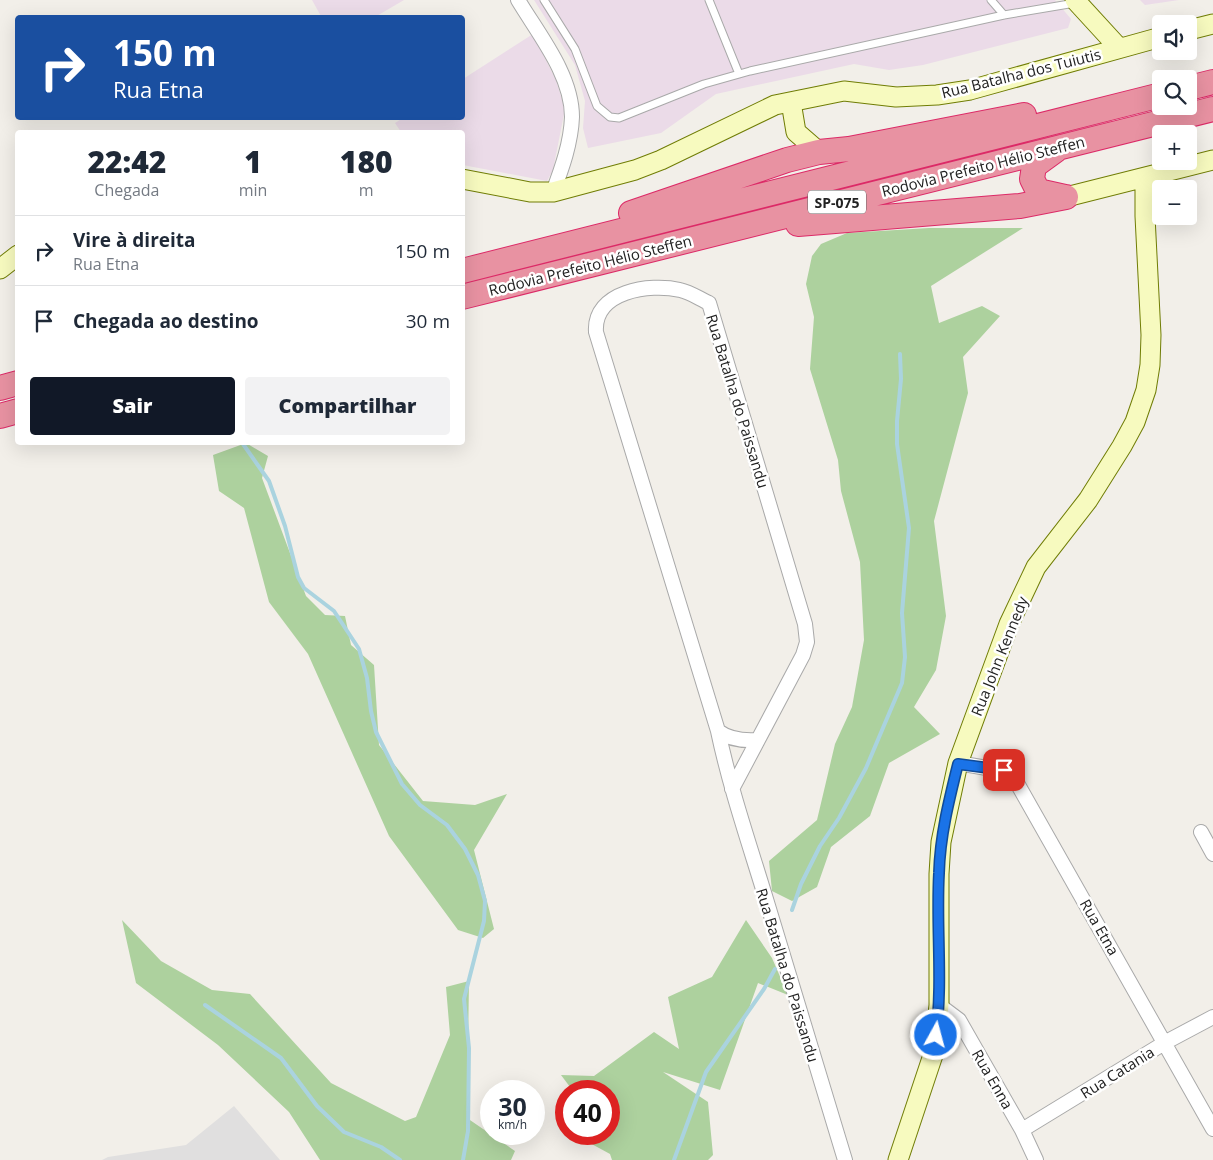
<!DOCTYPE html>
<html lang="pt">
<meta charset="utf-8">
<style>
:root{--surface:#fff;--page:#f2f2f3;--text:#1f2937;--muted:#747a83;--line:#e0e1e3;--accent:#111827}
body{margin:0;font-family:"Open Sans",sans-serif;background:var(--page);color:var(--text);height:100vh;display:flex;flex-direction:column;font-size:19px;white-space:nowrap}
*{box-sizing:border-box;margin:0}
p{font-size:16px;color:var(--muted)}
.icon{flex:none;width:28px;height:28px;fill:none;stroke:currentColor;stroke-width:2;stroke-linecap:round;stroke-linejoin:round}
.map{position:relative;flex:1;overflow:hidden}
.sheet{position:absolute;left:15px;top:130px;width:450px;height:315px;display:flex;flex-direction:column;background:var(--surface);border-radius:5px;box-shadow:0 5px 20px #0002}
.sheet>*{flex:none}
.guide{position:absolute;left:15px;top:15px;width:450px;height:105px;border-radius:5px;box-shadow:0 5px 20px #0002;background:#1a4fa0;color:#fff;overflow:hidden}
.tools{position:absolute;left:1152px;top:15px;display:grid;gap:10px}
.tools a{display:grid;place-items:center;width:45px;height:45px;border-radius:5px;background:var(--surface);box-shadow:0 5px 20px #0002;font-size:25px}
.speed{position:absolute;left:480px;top:1080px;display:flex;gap:10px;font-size:25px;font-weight:700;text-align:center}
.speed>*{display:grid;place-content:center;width:65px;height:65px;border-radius:50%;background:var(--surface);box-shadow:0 5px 20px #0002;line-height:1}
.speed small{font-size:12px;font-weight:400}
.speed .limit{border:8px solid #d22;background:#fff;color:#111}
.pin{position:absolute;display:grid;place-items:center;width:42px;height:42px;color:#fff;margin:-21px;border-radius:10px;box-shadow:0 2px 8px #0006}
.me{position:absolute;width:55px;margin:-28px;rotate:7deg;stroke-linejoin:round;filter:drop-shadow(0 0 4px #0008)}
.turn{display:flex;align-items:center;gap:18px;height:105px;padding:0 15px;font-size:22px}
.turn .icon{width:65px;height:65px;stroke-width:2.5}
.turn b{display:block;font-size:35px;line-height:42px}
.eta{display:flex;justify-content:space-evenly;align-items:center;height:85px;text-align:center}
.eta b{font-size:30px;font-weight:800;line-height:35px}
.button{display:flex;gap:10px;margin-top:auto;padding:10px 15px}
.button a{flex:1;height:58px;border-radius:5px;background:var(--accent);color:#fff;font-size:20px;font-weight:800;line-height:58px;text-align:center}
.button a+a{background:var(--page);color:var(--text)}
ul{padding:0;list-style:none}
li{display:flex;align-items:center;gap:15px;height:70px;padding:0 15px;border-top:1px solid var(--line)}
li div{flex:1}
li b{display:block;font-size:19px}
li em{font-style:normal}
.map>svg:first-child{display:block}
</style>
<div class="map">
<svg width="1213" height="1160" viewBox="0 0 1213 1160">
<rect width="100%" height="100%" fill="#f2efe9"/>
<path fill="#e0dfdf" d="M 234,1106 L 280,1160 L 102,1160 L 108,1157 L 186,1145 Z"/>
<path fill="#ebdbe8" d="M 312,0 L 404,0 L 375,17 L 322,18 Z
M 534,0 L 1055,0 L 1071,19 L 1068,28 L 923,65 L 889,70 L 854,64 L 716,94 L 661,133 L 588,148 L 583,128 L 585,101 L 575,65 Z
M 1140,0 L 1179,0 L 1145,5 Z
M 533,34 L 556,80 L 565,109 L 553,170 L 547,181 L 463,165 L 462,132 L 401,132 L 395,123 L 403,118 L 462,118 L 463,79 Z"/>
<path fill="#add19e" d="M 929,228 L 1023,228 L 931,286 L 939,323 L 982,306 L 1000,316 L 963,357 L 968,393 L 934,521 L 946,616 L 936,670 L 914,707 L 940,734 L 889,763 L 870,816 L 831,847 L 817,887 L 792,901 L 772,891 L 769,861 L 817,820 L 835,744 L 852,707 L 864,640 L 860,562 L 841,491 L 838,460 L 810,369 L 814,317 L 806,284 L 812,256 L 821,244 L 847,233 Z
M 246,443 L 268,456 L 262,478 L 306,596 L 325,615 L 345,616 L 351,645 L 374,665 L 379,745 L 423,801 L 475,805 L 507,794 L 474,850 L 494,929 L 483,938 L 458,930 L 389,836 L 308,654 L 269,602 L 244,508 L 219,491 L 213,455 Z
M 122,920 L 161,961 L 212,990 L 250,994 L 331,1083 L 405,1121 L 416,1117 L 450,1035 L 446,987 L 469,981 L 467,1118 L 515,1151 L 511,1160 L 320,1160 L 289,1112 L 218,1045 L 136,983 Z
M 746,920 L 772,958 L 788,995 L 758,983 L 720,1090 L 663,1072 L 708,1102 L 713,1155 L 708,1160 L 612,1160 L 610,1154 L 588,1142 L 594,1134 L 609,1134 L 609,1091 L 573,1091 L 561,1075 L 594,1076 L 654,1032 L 679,1049 L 668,997 L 712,977 Z"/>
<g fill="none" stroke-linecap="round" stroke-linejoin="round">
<path stroke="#aad3df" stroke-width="4" d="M 243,444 L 269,481 L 285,526 L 298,577 L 304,588 L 334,611 L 359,649 L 367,678 L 371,711 L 376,732 L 402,784 L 420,805 L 447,825 L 465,849 L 478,875 L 485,901 L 484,921 L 464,999 L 469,1048 L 468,1131 L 463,1160
M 792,910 L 801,884 L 820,846 L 839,818 L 866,768 L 902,683 L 905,657 L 902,613 L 909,528 L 897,444 L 897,421 L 901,379 L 900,354
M 205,1005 L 281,1058 L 317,1106 L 344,1132 L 381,1147 L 400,1160
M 674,1160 L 706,1072 L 764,989 L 775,969"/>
<g stroke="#a9a9a9" stroke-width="9">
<path id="lane" d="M 544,0 L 575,49 L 597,106 L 610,117 L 619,118 L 704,84 L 750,71 L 1004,15 L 1075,3
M 709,0 L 739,74
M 991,0 L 1004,15"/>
</g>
<g stroke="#a9a9a9" stroke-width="16">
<path id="street" d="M 518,0 C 539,35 572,75 572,117 C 571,143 562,168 553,192
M 718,731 C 730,740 744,741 758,740
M 958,763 L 1004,771 L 1017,783 L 1213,1129
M 732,789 L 803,655 L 807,642 L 805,624 L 709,303 C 700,299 690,292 680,290 C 650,283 593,291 596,332 L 718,731 C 730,788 749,843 766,899 C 792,986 818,1073 845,1160
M 1201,832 L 1213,854
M 939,1005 L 959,1020 L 1022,1130 L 1036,1160
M 1022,1130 L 1166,1042 L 1213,1017"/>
</g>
<g stroke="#707d05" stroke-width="21">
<path id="secondary" d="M 1075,0 L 1119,48
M 1189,30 L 1213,24
M 791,102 L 796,132 L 819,152
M 462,179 L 530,192 L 553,192 L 635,170 L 661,160 L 775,105 L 844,91 L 896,97 L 937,95 L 970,90 L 1161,37
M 1066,197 L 1213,160
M 0,269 L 18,255
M 898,1160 L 934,1052 L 939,1005 L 939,874 L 941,842 L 958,763 L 1009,624 L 1036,567 L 1088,500 L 1122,446 L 1135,422 L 1146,390 L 1150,365 L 1151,335 L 1145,216 L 1145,177"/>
</g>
<g stroke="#dc2a67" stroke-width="26">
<path id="highway" d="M 1189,88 L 1213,82
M 1056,150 L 1034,166 L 1032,179 L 1038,191 L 1065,197
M 631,213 L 787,160 L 819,152 L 849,149 L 1024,115
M 798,224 L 1020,206 L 1066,197
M 462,271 L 1161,95
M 462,297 L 1213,109
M 0,388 L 18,383
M 0,416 L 18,411"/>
</g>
<use href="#lane" stroke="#fff" stroke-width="7"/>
<use href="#street" stroke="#fff" stroke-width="14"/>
<use href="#secondary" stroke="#f7fabf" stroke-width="19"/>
<use href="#highway" stroke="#e892a2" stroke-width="24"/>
</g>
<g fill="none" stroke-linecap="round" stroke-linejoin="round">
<g stroke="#114b97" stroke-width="12">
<path id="route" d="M 936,1035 C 943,981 936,927 939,873 C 940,836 949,800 958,764 L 1004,770"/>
</g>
<use href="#route" stroke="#1a73e8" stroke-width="9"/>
</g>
<g text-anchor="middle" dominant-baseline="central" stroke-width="5" stroke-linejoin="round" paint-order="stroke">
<rect fill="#fff" stroke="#646464" stroke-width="1" x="808" y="190.5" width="58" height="23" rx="4"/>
<g font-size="14" font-weight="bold" fill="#222">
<text x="837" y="202">SP-075</text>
</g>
<g font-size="15" fill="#222" stroke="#fff">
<text transform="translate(1021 73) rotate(-14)">Rua Batalha dos Tuiutis</text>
<text transform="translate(983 166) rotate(-14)">Rodovia Prefeito Hélio Steffen</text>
<text transform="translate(590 265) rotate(-14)">Rodovia Prefeito Hélio Steffen</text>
<text transform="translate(738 401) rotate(73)">Rua Batalha do Paissandu</text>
<text transform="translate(999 656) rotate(-68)">Rua John Kennedy</text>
<text transform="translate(1100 927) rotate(60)">Rua Etna</text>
<text transform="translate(788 975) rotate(73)">Rua Batalha do Paissandu</text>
<text transform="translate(1117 1072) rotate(-32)">Rua Catania</text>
<text transform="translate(993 1079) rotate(60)">Rua Enna</text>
</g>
</g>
</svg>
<div class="tools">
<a><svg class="icon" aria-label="sound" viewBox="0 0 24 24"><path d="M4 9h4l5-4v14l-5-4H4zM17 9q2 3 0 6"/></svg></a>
<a><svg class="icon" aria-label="search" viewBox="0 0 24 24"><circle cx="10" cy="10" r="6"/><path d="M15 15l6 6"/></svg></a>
<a>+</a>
<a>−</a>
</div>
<div class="speed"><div>30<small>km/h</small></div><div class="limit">40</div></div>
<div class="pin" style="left:1004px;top:770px;background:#d93025"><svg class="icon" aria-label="arrive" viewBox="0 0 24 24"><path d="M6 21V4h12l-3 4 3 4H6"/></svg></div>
<svg class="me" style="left:936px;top:1035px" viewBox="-20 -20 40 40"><circle r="17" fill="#1a73e8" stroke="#fff" stroke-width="3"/><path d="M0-11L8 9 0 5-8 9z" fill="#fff"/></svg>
<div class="guide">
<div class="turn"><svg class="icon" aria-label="right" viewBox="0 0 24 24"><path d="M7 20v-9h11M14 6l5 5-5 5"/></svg><div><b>150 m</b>Rua Etna</div></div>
</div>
<section class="sheet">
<div class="eta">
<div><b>22:42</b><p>Chegada</p></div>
<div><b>1</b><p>min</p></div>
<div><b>180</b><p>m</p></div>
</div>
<ul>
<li><svg class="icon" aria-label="right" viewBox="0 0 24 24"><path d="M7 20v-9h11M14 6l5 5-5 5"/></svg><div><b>Vire à direita</b><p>Rua Etna</p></div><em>150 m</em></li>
<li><svg class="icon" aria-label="arrive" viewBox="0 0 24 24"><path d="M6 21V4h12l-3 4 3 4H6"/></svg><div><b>Chegada ao destino</b></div><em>30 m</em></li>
</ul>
<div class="button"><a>Sair</a><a>Compartilhar</a></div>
</section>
</div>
